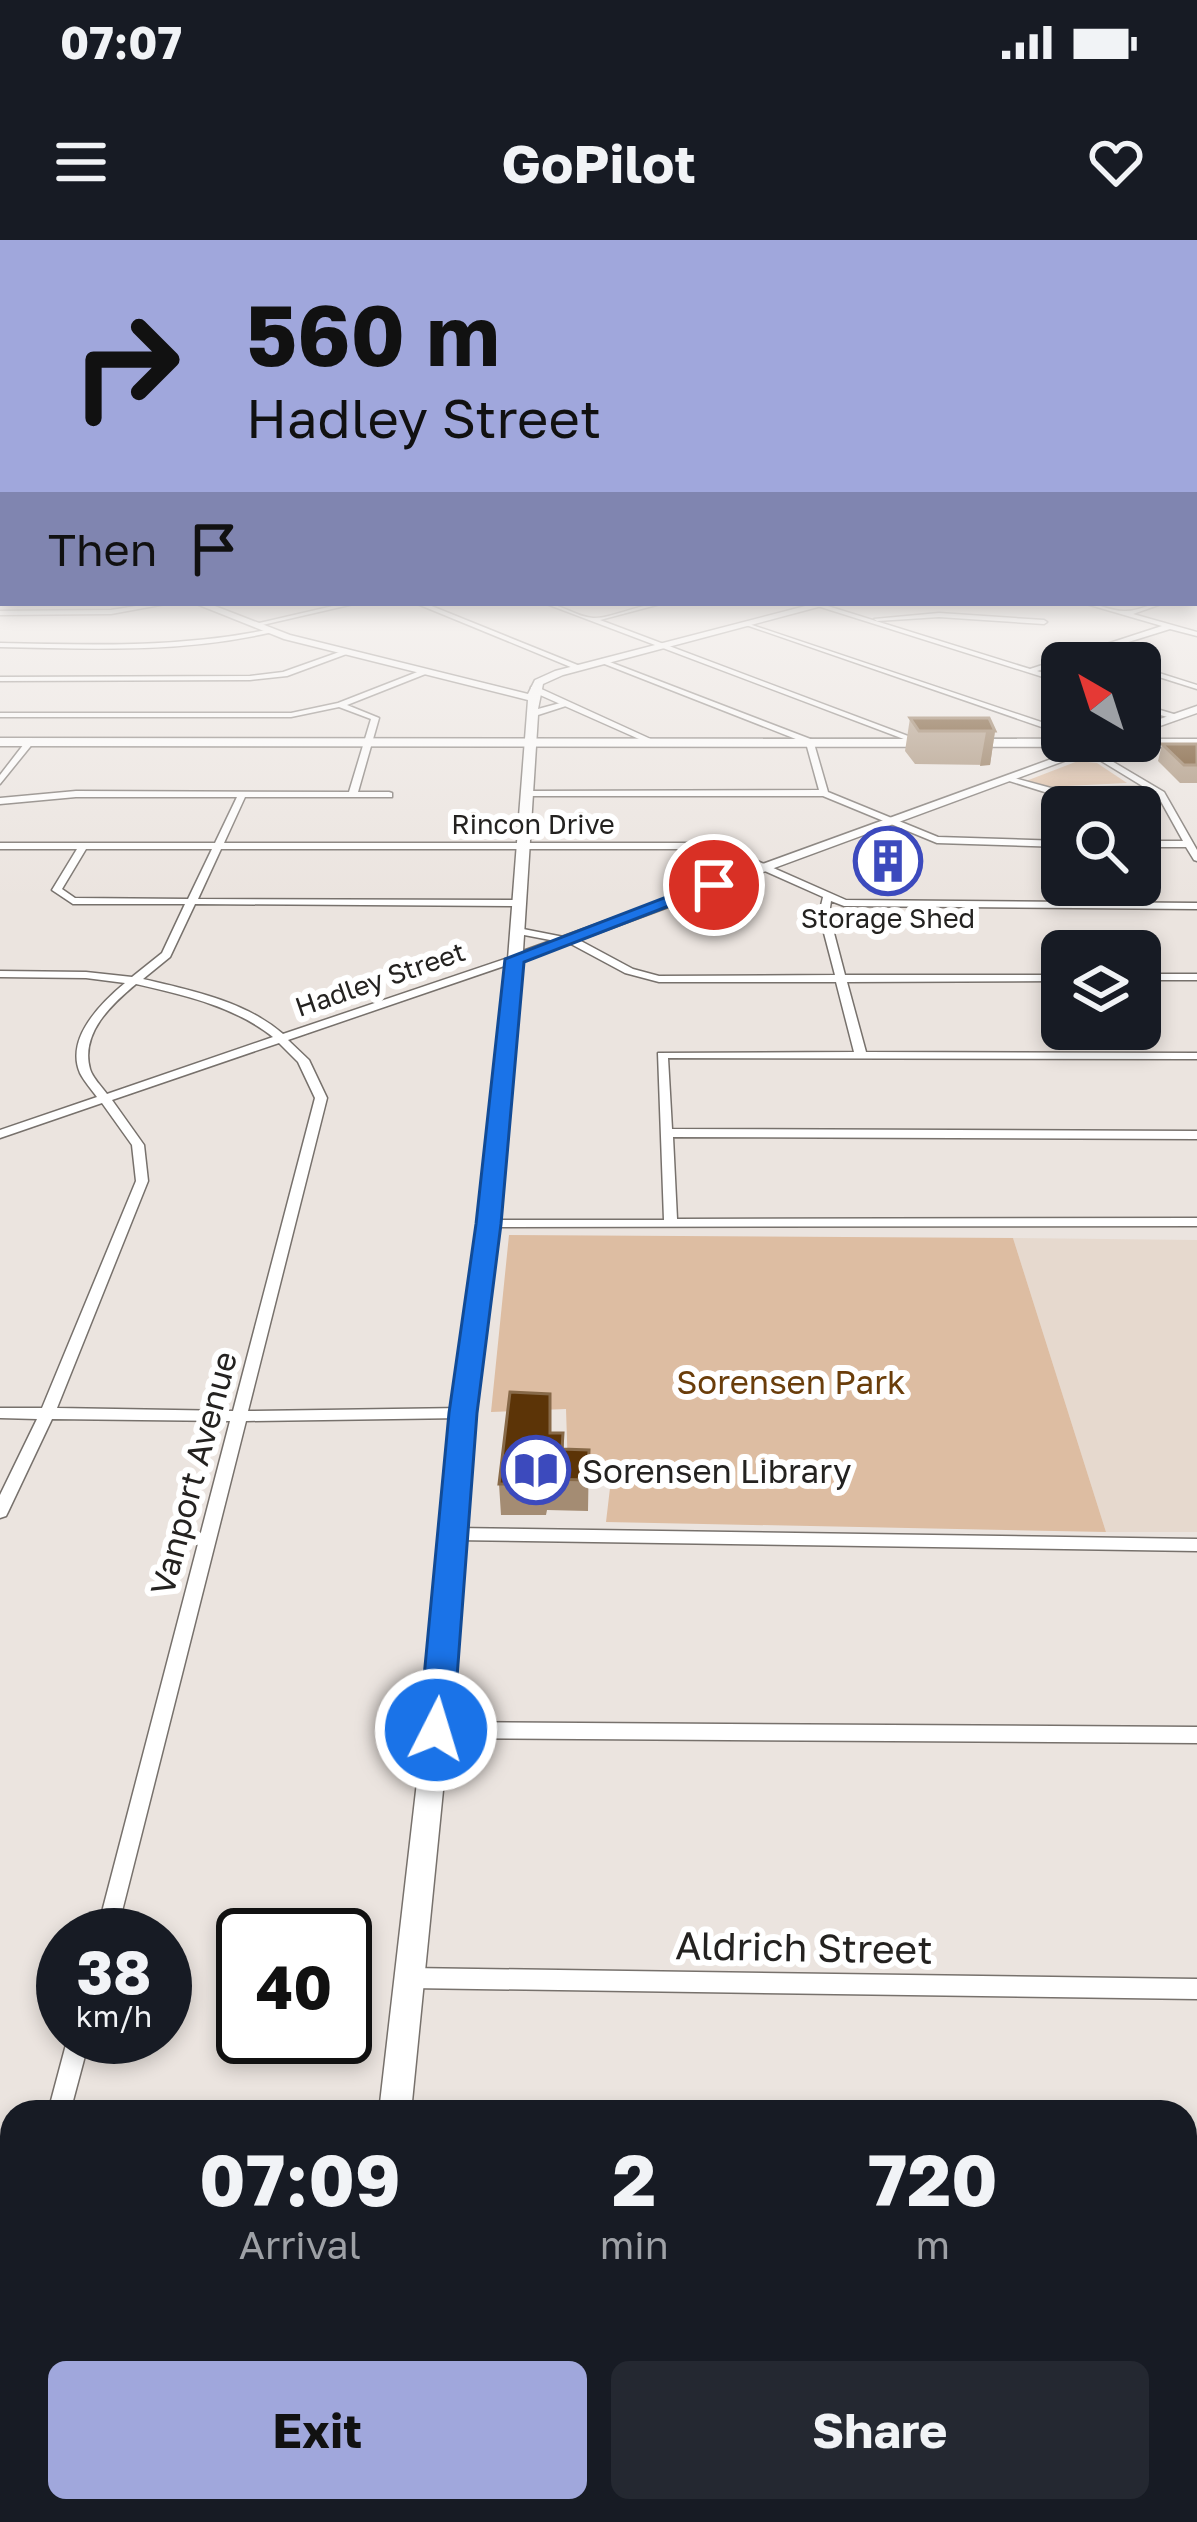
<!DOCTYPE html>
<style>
:root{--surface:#171b24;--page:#242831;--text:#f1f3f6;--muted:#9ea1a6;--accent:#a0a7dc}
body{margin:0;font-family:"Golos Text",sans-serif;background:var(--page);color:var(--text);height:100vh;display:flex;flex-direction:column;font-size:45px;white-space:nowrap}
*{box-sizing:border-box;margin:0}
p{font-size:39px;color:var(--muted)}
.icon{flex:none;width:66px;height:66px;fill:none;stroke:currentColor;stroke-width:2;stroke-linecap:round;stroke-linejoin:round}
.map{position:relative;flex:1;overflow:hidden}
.details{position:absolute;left:0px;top:1860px;width:1197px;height:423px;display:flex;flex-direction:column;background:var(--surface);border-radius:36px 36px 0 0;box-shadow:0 6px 18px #0003}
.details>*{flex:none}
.hud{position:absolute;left:0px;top:0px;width:1197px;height:366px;box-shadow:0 6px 18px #0003;background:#a0a7dc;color:#111;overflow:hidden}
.needle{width:78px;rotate:321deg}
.fabs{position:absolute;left:1041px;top:402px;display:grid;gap:24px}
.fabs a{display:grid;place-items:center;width:120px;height:120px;border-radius:18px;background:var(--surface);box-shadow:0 6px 18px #0003;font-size:60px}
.speed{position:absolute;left:36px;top:1668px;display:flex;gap:24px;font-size:60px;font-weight:700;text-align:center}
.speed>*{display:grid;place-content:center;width:156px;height:156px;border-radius:50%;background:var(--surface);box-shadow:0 6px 18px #0003;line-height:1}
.speed small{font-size:30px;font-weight:400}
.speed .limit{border:6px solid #111;border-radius:18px;background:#fff;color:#111}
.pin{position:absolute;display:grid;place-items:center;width:102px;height:102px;color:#fff;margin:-51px;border:6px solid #fff;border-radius:50%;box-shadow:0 3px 12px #0007}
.me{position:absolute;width:132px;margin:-66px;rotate:5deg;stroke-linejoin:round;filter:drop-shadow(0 0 9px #0008)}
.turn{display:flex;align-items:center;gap:42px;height:252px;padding:0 48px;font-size:54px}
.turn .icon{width:156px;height:156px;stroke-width:2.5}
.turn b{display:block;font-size:84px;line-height:102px}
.then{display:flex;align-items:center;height:114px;padding:0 48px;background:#0003;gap:24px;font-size:45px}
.eta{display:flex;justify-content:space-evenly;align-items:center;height:204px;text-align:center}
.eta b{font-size:72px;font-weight:700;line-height:84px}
.cta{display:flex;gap:24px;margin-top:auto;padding:24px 48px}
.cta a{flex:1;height:138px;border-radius:18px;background:var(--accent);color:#111;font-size:48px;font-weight:700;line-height:138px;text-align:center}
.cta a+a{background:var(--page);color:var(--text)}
.status{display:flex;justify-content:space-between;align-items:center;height:84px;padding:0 60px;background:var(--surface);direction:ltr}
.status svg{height:33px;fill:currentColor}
header{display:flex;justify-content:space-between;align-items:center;height:156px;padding:0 48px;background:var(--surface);font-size:54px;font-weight:700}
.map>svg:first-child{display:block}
</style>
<div class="status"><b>07:07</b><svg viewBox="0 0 49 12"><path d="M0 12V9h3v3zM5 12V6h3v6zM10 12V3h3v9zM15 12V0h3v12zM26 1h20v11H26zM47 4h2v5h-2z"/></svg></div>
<header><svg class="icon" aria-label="menu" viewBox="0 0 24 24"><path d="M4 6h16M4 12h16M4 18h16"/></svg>GoPilot<svg class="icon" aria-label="heart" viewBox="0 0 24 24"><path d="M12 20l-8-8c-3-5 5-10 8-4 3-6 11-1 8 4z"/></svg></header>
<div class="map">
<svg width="1197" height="2282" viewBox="0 0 1197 2282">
<rect width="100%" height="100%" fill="#ebe4df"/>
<path fill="#e6d9ce" d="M 1013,998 L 1197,1000 L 1197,1292 L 1106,1292 Z"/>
<path fill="#ddbda2" d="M 1078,521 L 1097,523 L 1127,543 L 1046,547 L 1026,541 Z
M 509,995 L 1013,998 L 1106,1292 L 606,1282 L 612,1231 L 568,1231 L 566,1169 L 491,1172 Z"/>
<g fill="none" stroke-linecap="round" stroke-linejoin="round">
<g stroke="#77716c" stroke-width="3">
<path id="street" d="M 0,343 L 3,343 L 3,347 L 0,347 Z
M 1197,350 L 1197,354 L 1194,355 L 1194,351 Z
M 155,363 L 171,363 L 111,374 L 0,375 L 0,371 L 111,370 Z
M 212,363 L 224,363 L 207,368 L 204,366 Z
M 346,363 L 358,363 L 258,386 L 255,384 Z
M 415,363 L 424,363 L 585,428 L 578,430 Z
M 544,363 C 562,364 576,377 593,378 C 610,379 642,363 664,363 L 600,380 L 924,502 L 917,504 Z
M 808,363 L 818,363 L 1030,429 L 1162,386 L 1083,363 C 1097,363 1110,371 1124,371 C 1137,372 1150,363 1164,363 L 1133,374 L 1197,392 L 1197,396 L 1170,389 L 1093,413 L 1123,423 L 1111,423 L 1086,416 L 1037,431 L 1062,439 L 1062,443 Z
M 939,373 L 1044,380 L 1047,382 L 1044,384 L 939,377 L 877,381 L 874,379 Z
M 746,383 L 1062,489 L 1062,494 L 746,385 Z
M 271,389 L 273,392 C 183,413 92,409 0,407 L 0,403 C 92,405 181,408 271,389 Z
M 345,410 L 352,412 L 287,436 L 250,440 L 0,441 L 0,437 L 250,436 L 283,432 Z
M 602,419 L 813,500 L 828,552 L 938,597 L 1062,601 L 1062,607 L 937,603 L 823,556 L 523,556 L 523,552 L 526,551 L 819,550 L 806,503 L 602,423 Z
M 1140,427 L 1197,445 L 1197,449 L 1140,431 Z
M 425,429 L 428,433 L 347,465 L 379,478 L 358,552 L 389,552 L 392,553 L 392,557 L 245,557 L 224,603 L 701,603 L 737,612 L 846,660 L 1197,663 L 1197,669 L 844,666 L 831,661 L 829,674 L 845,735 L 1062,735 L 1062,741 L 847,742 L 866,812 L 1197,813 L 1197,819 L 668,818 L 672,889 L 1197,891 L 1197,899 L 673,897 L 677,979 L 1197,978 L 1197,986 L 483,987 L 481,984 L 488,980 L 664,980 L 658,813 L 854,812 L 836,742 L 659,742 L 625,733 L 571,704 L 519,694 L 513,691 L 513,687 L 579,700 L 633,729 L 659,736 L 835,735 L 819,674 L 823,657 L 731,616 L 701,609 L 221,609 L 198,659 L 519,660 L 524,663 L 519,666 L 195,664 L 170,717 L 143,739 C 190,750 245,761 283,794 L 511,717 L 519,717 L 519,721 L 288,800 L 309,820 L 327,858 L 248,1171 L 463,1168 L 471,1173 L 463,1178 L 246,1181 L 116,1695 L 96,1695 L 230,1181 L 52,1179 L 8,1272 L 6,1276 L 0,1278 L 0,1255 L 37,1179 L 0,1178 L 0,1168 L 42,1168 L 136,941 L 132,905 L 102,863 L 0,898 L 0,890 L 97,857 C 92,850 84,841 80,833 C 65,798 101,763 125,743 L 86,738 L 0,737 L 0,731 L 86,732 L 132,737 L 162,713 L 185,664 L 73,664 L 52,650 L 77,609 L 0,609 L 0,603 L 215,603 L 237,557 L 76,557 L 0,564 L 0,558 L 76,551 L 349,552 L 371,479 L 339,467 L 291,477 L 0,477 L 0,473 L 291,473 L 338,463 ZM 86,609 L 212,609 L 188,659 L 75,658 L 62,649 ZM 136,744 C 184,755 234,766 273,797 L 107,854 C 102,847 92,837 90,829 C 80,793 112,764 136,744 ZM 279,803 L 298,822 L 315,858 L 233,1171 L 57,1168 L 148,941 L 144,905 L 112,860 Z
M 531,447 L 537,447 L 655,501 L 648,503 L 531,451 Z
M 1140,464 L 1177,475 L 1178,477 L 1174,479 L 1140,469 Z
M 27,500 L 34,502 L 0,544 L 0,535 Z
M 1088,507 L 1164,552 L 1197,610 L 1197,621 L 1194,620 L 1186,607 L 1140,607 L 1140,601 L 1183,601 L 1158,556 L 1152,552 L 1051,554 L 1003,539 L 1007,536 L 1051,548 L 1144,547 L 1085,511 L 1085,507 Z
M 1140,734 L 1197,734 L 1197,740 L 1140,740 Z
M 454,1288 L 1197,1299 L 1197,1311 L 454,1300 L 448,1298 L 446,1294 L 448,1290 Z
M 436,1482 L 1197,1487 L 1197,1503 L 436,1498 L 429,1496 L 427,1490 L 429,1484 Z
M 410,1728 L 1197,1739 L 1197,1759 L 410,1748 L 402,1745 L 399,1738 L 402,1731 Z
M 68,1797 L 90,1797 L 70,1872 L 48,1872 Z
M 12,2040 L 12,2091 L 4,2095 L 0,2093 L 0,2051 L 3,2043 Z"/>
</g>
<g stroke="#77716c" stroke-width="3">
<path id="secondary" d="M 194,363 L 207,363 L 290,395 L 528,454 L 535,440 L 555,431 L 817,363 L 833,363 L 563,435 L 543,444 L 538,469 L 564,462 L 569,465 L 538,475 L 523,711 L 1101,501 L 1118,501 L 522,721 L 497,984 L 474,1173 L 449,1490 L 411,1872 L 379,1872 L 423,1490 L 452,1173 L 479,984 L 508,719 L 528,460 L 284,399 Z
M 1197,466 L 1197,473 L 1140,493 L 1140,486 Z
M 0,2063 L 12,2065 L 12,2101 L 0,2099 Z
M 1185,2095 L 1197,2095 L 1197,2131 L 1185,2131 Z
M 333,2271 L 371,2271 L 370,2282 L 332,2282 Z"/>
</g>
<g stroke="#77716c" stroke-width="3">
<path id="primary" d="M 0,498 L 1197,499 L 1197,507 L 0,506 Z"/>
</g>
<use href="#street" fill="#fff" fill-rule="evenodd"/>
<use href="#secondary" fill="#fff" fill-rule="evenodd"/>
<use href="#primary" fill="#fff" fill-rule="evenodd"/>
</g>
<path fill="#a48c73" d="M 910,478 L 995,491 L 990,525 L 915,524 L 905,511 Z
M 1162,504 L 1197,504 L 1197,543 L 1180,543 L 1158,521 Z
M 551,1193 L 563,1193 L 564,1209 L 589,1210 L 588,1271 L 547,1270 L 546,1275 L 501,1275 L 499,1244 Z"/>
<path fill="#876948" d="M 995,491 L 990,525 L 980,526 L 986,492 Z"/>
<path fill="#5c3407" stroke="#876948" stroke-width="3" d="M 910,478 L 989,478 L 995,491 L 919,491 Z
M 1162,504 L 1197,504 L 1197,525 L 1184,525 Z
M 510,1152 L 550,1154 L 550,1193 L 563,1193 L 562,1209 L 589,1210 L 588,1240 L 546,1239 L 545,1244 L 499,1244 Z"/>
<linearGradient id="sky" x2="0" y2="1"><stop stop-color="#a5b2c1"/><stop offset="0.52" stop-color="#f6f3f1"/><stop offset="1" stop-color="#f6f3f1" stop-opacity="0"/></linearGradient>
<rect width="1197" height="659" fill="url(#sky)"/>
<path fill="#1a73e8" stroke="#114b97" stroke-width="3" d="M 708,641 L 723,645 L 524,722 L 501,984 L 477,1173 L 453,1490 L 448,1501 L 436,1505 L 424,1501 L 419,1490 L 449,1173 L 476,984 L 505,719 Z"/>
<defs>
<g id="building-ring" transform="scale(3.45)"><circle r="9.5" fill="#fff" stroke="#3c4abd" stroke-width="1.5"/><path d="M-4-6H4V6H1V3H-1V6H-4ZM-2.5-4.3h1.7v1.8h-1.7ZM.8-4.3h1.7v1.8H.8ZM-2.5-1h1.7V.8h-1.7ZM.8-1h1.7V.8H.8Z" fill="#3c4abd"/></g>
<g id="library-ring" transform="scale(3.45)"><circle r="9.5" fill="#fff" stroke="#3c4abd" stroke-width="1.5"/><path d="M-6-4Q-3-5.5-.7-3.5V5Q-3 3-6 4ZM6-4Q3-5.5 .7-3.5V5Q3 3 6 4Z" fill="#3c4abd"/></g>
</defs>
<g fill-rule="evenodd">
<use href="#building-ring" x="888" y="621"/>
<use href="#library-ring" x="536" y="1230"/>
</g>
<g text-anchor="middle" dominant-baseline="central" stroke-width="12" stroke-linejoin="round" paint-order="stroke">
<g font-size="27" fill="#242220" stroke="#fff">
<text x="533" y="584">Rincon Drive</text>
<text transform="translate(380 739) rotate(-19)">Hadley Street</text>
</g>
<g font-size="27" fill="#242220" stroke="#fff">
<text x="888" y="678">Storage Shed</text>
</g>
<g font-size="33" fill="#6a3d0a" stroke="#fff">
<text x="791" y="1141">Sorensen Park</text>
</g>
<g font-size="33" fill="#242220" stroke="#fff" text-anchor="start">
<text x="582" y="1230">Sorensen Library</text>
</g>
<g font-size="33" fill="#242220" stroke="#fff">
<text transform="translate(193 1233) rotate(-75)">Vanport Avenue</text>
</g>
<g font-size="39" fill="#242220" stroke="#fff">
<text transform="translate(804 1707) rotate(1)">Aldrich Street</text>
</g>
</g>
</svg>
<div class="fabs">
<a><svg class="needle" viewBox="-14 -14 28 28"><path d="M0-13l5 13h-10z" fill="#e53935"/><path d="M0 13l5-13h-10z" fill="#9ea1a6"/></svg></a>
<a><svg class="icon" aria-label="search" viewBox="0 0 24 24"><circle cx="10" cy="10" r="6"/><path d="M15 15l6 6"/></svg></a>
<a><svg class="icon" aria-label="layers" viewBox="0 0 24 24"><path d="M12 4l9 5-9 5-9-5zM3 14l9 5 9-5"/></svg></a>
</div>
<div class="speed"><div>38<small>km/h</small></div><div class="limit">40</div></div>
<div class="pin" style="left:714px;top:645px;background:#d93025"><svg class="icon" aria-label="arrive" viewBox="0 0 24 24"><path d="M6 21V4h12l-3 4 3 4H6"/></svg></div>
<svg class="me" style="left:436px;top:1490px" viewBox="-20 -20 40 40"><circle r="17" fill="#1a73e8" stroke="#fff" stroke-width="3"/><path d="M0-11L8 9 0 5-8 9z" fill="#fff"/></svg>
<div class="hud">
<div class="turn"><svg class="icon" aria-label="right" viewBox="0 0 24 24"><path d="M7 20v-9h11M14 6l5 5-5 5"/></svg><div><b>560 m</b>Hadley Street</div></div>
<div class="then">Then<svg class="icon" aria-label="arrive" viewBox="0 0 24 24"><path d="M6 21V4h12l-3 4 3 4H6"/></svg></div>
</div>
<section class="details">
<div class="eta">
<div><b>07:09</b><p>Arrival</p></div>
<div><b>2</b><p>min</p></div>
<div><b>720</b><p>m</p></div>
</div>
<div class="cta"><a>Exit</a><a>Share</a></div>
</section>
</div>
